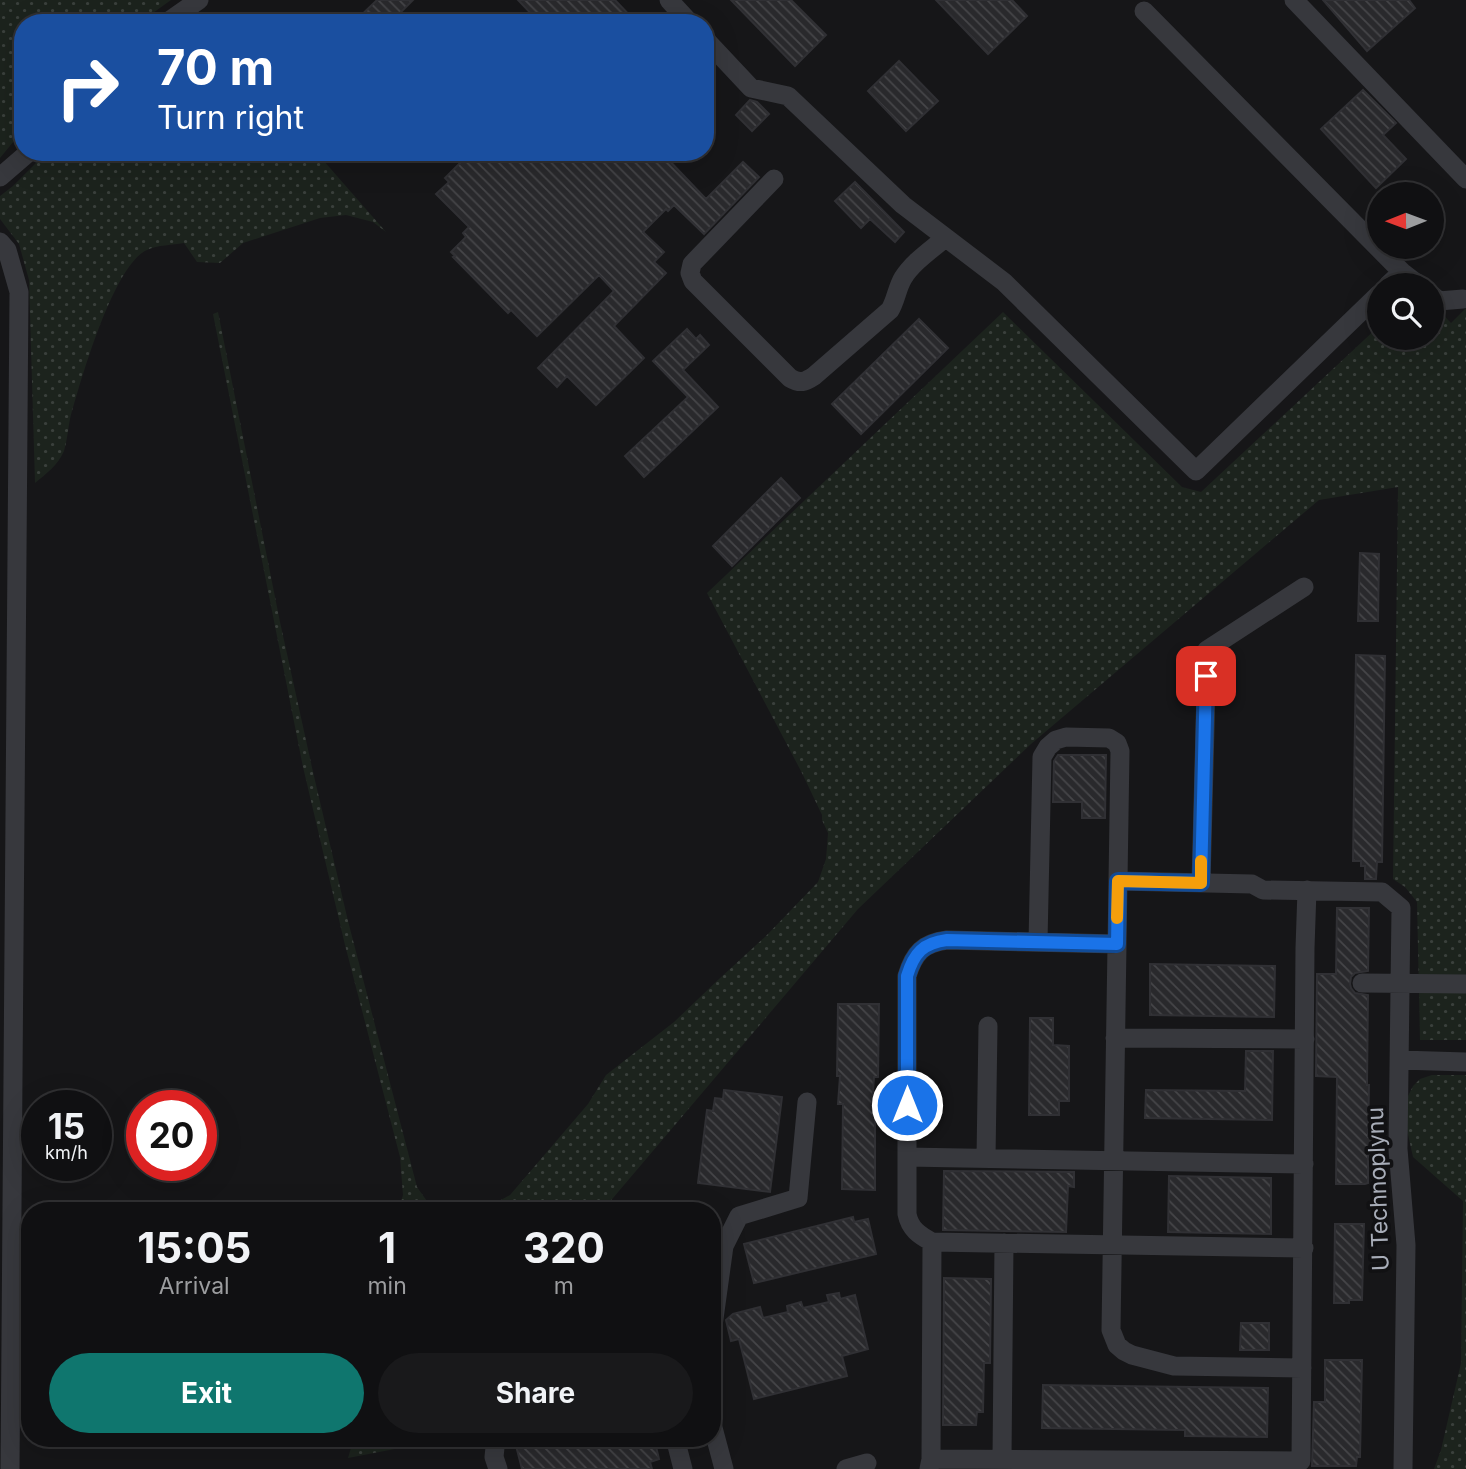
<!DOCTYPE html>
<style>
:root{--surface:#101012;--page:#19191b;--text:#f1f3f6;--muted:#9c9d9f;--line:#303032;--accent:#0f766e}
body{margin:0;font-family:Inter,sans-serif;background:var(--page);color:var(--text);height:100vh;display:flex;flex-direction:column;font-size:26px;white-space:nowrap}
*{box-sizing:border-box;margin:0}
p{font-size:23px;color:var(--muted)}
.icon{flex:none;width:38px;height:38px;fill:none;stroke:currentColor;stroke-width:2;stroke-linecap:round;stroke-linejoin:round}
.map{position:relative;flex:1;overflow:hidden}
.drawer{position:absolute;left:21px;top:1202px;width:700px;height:245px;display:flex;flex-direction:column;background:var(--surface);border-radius:28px;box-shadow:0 7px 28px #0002,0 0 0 2px var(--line)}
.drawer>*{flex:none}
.hud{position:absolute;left:14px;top:14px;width:700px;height:147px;border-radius:28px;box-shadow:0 7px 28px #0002,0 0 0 2px var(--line);background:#1a4fa0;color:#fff;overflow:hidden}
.needle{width:46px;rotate:269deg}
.tools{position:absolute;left:1367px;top:182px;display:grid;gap:14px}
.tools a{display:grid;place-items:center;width:77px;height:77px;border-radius:50%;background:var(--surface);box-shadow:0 7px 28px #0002,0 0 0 2px var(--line);font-size:35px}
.speed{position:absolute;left:21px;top:1090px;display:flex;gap:14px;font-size:35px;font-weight:700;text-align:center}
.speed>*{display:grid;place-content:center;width:91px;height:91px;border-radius:50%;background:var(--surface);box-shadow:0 7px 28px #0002,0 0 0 2px var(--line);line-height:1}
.speed small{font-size:18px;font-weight:400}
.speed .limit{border:10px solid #d22;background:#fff;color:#111}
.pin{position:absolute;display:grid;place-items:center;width:60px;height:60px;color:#fff;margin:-30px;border-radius:14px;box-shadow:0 4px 10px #0006}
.me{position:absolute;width:77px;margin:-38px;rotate:0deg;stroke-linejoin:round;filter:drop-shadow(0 0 5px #0008)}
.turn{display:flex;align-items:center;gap:24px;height:147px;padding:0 28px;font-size:32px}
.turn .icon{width:91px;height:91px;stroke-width:2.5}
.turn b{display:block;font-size:49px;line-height:60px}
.eta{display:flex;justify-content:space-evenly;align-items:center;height:119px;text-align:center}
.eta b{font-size:42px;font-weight:700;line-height:49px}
.button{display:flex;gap:14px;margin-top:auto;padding:14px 28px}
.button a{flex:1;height:80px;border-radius:42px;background:var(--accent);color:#fff;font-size:28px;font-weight:700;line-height:80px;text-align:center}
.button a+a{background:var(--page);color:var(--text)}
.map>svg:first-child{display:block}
</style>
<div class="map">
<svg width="1466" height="1469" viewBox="0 0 1466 1469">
<defs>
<pattern id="grass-dots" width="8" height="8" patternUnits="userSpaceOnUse" patternTransform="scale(1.75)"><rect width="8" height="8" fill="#1c231d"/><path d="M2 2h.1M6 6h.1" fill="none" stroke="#3a403c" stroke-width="1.8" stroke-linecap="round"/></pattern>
<pattern id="building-back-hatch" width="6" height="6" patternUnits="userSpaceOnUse" patternTransform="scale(1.75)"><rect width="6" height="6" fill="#29292c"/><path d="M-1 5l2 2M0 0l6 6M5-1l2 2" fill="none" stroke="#454548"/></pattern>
</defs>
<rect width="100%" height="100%" fill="#161618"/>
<path fill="url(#grass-dots)" d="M 0,0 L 171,0 L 139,23 L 23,23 L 23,130 L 0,158 Z
M 47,152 L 316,152 L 386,232 L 373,222 L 346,215 L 320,218 L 243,243 L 220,263 L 197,262 L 184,243 C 172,245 158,245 147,250 C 113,265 80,383 70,419 C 68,429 67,441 64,451 C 58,465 46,474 35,483 L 29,280 L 19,244 L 0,219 L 0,196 L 13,186 Z
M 1432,303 L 1451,323 L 1466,308 L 1466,1040 L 1420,1040 L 1417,902 L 1405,887 L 1393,879 L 1398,487 L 1319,500 L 1031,744 L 858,909 L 602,1211 L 471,1211 L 484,1209 L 510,1195 L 588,1104 L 606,1075 L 674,1022 L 719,979 L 766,936 L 818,882 L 826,859 L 828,833 L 822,820 L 822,815 L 802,773 L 707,593 L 1003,312 L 1182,487 L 1201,492 L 1379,326 L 1379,338 L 1432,338 Z
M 218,312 L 280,622 L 313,772 L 348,921 L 417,1187 L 429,1204 L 442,1211 L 398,1211 L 403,1195 L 400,1157 L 345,945 L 303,767 L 213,314 Z
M 1432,1075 L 1466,1075 L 1466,1469 L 1434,1469 L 1441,1450 L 1461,1363 L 1463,1201 L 1413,1157 L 1407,1130 L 1407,1098 L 1413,1086 L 1420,1079 Z
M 354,1438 L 447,1438 L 447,1439 L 348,1458 Z"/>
<path fill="url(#building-back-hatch)" stroke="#303034" stroke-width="2" d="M 377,0 L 413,0 L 390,23 L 353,23 Z
M 518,0 L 615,0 L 637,23 L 540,23 Z
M 731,0 L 791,0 L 826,35 L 795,66 Z
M 936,0 L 1012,0 L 1027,16 L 988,54 Z
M 1323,0 L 1409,0 L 1415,8 L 1367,51 Z
M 899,61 L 938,101 L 906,131 L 868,91 Z
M 1363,90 L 1396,123 L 1383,135 L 1406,159 L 1376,188 L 1321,129 Z
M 750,100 L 757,102 L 769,114 L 752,131 L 736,115 Z
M 479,152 L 647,152 L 657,162 L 664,155 L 706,199 L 743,162 L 759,177 L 704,234 L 674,205 L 668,211 L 666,209 L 643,232 L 664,252 L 654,262 L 666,273 L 614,326 L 644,358 L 596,405 L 567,376 L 557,387 L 538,368 L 614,291 L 599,275 L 537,336 L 511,310 L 508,313 L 453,257 L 455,256 L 451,252 L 466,237 L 463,233 L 469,227 L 436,194 L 449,182 L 445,178 L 467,156 L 471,160 Z
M 855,182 L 904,232 L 895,242 L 870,219 L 861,228 L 835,201 Z
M 919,319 L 948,348 L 861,434 L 832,404 Z
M 687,329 L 696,339 L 700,335 L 709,345 L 683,370 L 718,407 L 644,477 L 625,456 L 688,397 L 653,361 Z
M 781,478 L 800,498 L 732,566 L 713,546 Z
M 1360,553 L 1379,554 L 1378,621 L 1358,621 Z
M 1356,655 L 1385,656 L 1382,862 L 1377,862 L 1376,879 L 1365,879 L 1365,866 L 1361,866 L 1361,861 L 1353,861 Z
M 1058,755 L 1106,755 L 1105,818 L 1082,818 L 1082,802 L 1053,802 L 1054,761 Z
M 1337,908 L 1369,908 L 1368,971 L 1355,973 L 1351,977 L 1350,984 L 1351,988 L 1355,993 L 1368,995 L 1367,1085 L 1369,1085 L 1368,1136 L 1382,1136 L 1382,1154 L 1368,1154 L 1368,1183 L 1365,1184 L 1336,1184 L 1337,1077 L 1316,1076 L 1317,974 L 1336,974 Z
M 1150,964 L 1275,966 L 1274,1017 L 1150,1015 Z
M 838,1004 L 879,1004 L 878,1077 L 874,1077 L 872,1108 L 875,1108 L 875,1190 L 842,1189 L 843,1104 L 838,1104 L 840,1076 L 837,1076 Z
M 1030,1018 L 1053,1018 L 1053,1045 L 1069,1046 L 1069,1101 L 1059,1101 L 1059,1115 L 1029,1115 Z
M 1246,1051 L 1273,1051 L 1272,1120 L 1145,1118 L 1146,1090 L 1245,1091 Z
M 724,1090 L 782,1097 L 770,1192 L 698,1183 L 707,1110 L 713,1111 L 715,1098 L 723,1099 Z
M 944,1171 L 1074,1172 L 1074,1187 L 1068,1186 L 1066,1232 L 943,1230 Z
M 1169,1176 L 1271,1178 L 1271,1234 L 1168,1232 Z
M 853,1217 L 854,1222 L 868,1219 L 876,1254 L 754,1283 L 744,1244 Z
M 1335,1224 L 1364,1224 L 1362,1300 L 1349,1300 L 1349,1303 L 1334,1303 Z
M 944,1278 L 991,1279 L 990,1363 L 984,1363 L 983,1412 L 977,1412 L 976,1425 L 943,1425 Z
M 839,1293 L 840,1299 L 855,1295 L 868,1349 L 842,1356 L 847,1376 L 754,1399 L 739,1339 L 731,1341 L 726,1320 L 733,1314 L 760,1307 L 763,1318 L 788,1312 L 787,1306 L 801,1302 L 803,1308 L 829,1302 L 827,1295 Z
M 1241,1323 L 1269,1323 L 1269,1350 L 1240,1350 Z
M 1325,1360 L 1362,1360 L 1360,1457 L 1357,1457 L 1356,1466 L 1312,1466 L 1314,1402 L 1325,1402 Z
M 1043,1385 L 1268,1388 L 1267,1437 L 1185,1436 L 1185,1430 L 1042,1428 Z
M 514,1438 L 654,1438 L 659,1459 L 650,1462 L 652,1469 L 522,1469 Z"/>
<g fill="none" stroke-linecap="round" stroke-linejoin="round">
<path stroke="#37383d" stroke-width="19" d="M 669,0 L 690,23
M 1294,0 L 1466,179
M 1144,11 L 1402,272 L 1388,285
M 166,23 L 199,0
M 705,39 L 751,88 L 788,96 L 903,205 L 1004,282 L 1196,471 L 1379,294
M 0,177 L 29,152
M 774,179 L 692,264 L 690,273 L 693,281 L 790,378 C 800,384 805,382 814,376 L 890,310 C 896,300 897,288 903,278 C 913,262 931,250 945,238
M 0,242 L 7,250 L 19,292 L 10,1469
M 1402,272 L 1419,285
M 1432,295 L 1439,301 L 1463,299
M 1201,883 L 1207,650 L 1304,587
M 1038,942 L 1042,757 L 1048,747 L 1056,740 L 1066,737 L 1109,738 L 1117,743 L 1120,751 L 1118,881
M 1362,983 L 1466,984
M 1115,1038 L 1305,1039
M 1400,1060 L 1466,1062
M 907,1157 L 1304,1164
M 986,1158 L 988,1026
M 932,1242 L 1304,1248
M 712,1333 L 724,1246 L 739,1216 L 798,1198 L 807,1102
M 1302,1368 L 1174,1366 L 1132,1355 L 1124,1351 L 1117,1345 L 1111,1330 L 1118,881 L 1252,884 L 1263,890 L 1382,892 L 1401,908 L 1398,1149 L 1406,1245 L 1403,1469
M 712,1424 L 724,1469
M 496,1438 L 494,1457 L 498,1469
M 675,1438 L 683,1469
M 931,1459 L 932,1242 C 919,1235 910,1229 907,1214 L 907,976 C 914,953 923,943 947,940 L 1117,944
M 1002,1459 L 1004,1243
M 846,1469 L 867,1463
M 929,1469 L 931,1459 L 1301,1461 L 1305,948 L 1307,890"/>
</g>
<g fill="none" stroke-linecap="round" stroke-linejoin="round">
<g stroke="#114b97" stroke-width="18">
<path id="route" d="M 907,1105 L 907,976 C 914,953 923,943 947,940 L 1117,944 L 1118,881 L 1201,883 L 1206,676"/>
</g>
<use href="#route" stroke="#1a73e8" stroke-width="12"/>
<path stroke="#f59e0b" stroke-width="12" d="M 1117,918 L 1118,881 L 1201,883 L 1201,861"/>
</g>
<g text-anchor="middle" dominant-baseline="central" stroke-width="7" stroke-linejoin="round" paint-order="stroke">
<g font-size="23" fill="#a8adb8" stroke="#111113">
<text transform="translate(1378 1189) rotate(-92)">U Technoplynu</text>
</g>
</g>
</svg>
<div class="tools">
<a><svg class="needle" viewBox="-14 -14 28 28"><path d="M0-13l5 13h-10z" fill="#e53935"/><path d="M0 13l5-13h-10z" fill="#9c9d9f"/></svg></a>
<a><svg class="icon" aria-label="search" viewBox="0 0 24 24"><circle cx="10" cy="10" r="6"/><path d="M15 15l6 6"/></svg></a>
</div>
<div class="speed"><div>15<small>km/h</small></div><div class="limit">20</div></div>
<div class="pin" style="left:1206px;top:676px;background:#d93025"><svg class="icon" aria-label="arrive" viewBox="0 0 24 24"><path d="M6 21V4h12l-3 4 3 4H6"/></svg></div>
<svg class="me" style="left:907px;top:1105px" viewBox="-20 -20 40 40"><circle r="17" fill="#1a73e8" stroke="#fff" stroke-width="3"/><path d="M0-11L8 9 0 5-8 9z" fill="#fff"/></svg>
<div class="hud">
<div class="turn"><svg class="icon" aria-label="right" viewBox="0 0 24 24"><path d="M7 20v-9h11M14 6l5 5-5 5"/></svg><div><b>70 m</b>Turn right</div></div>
</div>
<section class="drawer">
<div class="eta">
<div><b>15:05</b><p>Arrival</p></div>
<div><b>1</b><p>min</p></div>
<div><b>320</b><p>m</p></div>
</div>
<div class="button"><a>Exit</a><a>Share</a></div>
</section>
</div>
